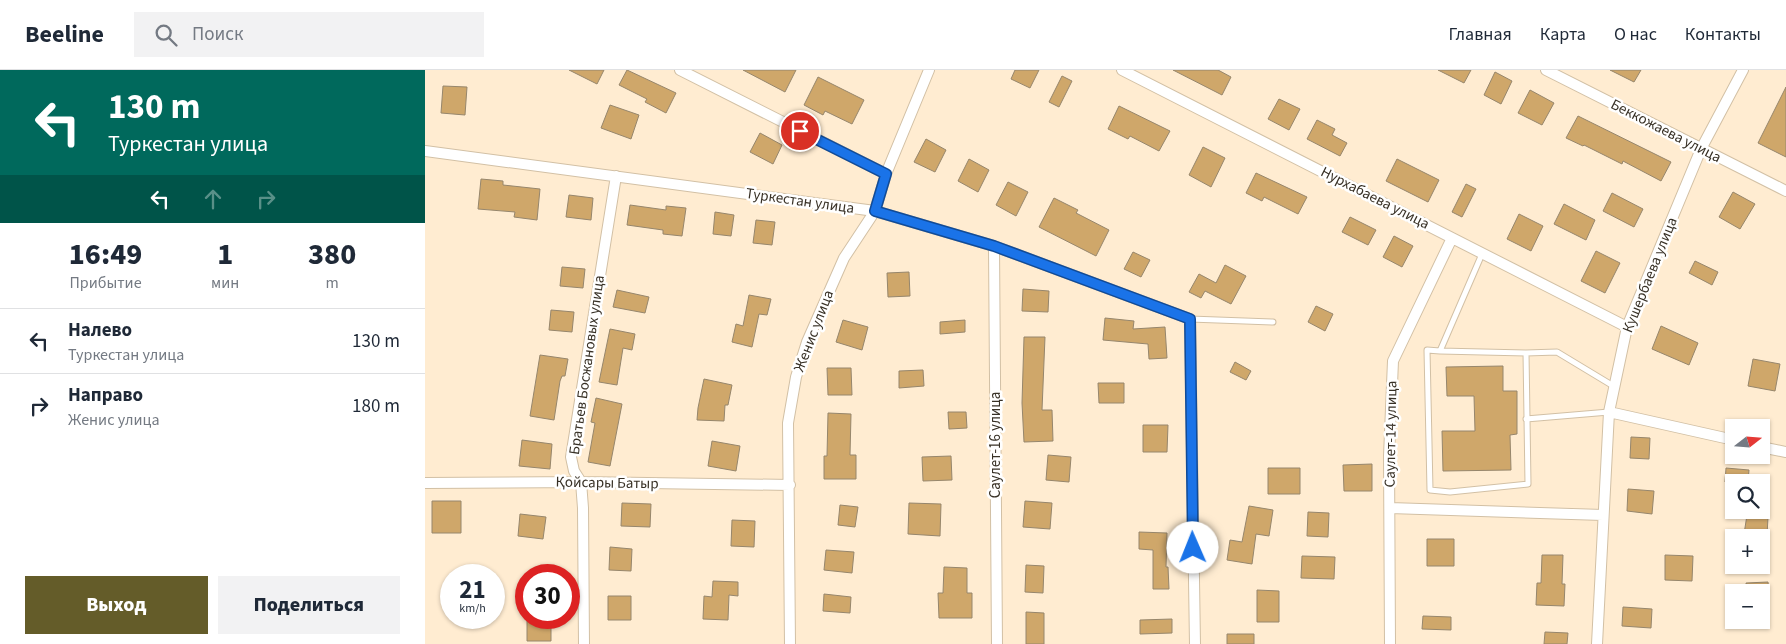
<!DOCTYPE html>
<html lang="ru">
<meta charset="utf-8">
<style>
:root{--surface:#fff;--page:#f2f2f3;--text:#1f2937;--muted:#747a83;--line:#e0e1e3;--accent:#645c29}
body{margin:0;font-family:"Source Sans 3",sans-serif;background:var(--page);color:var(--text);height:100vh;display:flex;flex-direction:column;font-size:19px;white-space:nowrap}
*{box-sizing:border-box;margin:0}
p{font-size:16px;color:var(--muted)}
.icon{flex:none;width:28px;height:28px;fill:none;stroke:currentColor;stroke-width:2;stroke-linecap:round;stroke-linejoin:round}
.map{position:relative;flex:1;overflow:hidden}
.panel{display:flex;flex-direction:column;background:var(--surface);width:425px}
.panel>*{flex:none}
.hud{background:#00695c;color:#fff;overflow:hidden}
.needle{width:32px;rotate:73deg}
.fabs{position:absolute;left:1300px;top:349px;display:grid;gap:10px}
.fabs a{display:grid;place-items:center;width:45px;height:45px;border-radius:0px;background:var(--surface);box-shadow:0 1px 4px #0004;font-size:25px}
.speed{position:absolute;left:15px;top:494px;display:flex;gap:10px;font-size:25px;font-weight:700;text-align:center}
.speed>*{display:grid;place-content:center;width:65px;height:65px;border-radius:50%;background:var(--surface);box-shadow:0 1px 4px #0004;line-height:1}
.speed small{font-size:12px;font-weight:400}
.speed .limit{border:8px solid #d22;background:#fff;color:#111}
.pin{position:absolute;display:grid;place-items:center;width:42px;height:42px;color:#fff;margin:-21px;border:2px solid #fff;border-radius:50%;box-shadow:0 1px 5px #0007}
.me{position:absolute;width:55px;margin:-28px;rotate:359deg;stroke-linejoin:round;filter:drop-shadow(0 0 4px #0008)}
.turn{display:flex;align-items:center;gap:18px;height:105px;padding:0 25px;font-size:22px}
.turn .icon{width:65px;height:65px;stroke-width:2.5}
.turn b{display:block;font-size:35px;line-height:42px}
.lanes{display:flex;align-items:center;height:48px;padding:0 25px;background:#0003;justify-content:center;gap:25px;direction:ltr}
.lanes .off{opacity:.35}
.eta{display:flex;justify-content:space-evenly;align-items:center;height:85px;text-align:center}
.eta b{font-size:30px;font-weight:800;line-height:35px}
.cta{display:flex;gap:10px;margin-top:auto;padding:10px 25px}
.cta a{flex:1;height:58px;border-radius:0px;background:var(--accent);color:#fff;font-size:20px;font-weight:800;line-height:58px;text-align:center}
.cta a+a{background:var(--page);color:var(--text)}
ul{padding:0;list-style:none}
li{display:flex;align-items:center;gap:15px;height:65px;padding:0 25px;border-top:1px solid var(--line)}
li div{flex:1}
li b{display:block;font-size:19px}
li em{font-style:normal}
header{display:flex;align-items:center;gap:30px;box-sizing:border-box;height:70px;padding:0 25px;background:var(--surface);border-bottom:1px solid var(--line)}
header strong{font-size:24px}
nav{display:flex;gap:28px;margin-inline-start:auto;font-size:18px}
.search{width:350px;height:45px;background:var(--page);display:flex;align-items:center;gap:12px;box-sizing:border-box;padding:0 18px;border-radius:0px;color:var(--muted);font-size:19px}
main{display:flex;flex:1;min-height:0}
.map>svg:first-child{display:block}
</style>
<header>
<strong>Beeline</strong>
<div class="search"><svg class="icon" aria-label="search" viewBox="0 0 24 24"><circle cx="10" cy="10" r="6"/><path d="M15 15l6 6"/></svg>Поиск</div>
<nav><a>Главная</a><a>Карта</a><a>О нас</a><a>Контакты</a></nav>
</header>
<main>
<section class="panel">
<div class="hud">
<div class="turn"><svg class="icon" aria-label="left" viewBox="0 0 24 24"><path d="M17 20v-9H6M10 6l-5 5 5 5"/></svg><div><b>130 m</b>Туркестан улица</div></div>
<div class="lanes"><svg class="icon" aria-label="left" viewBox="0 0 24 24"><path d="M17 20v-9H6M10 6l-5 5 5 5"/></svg><svg class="icon off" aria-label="ahead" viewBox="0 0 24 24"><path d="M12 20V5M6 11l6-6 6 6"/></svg><svg class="icon off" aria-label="right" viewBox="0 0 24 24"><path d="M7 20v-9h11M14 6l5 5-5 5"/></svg></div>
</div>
<div class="eta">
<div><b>16:49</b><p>Прибытие</p></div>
<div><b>1</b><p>мин</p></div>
<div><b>380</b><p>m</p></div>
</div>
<ul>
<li><svg class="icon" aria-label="left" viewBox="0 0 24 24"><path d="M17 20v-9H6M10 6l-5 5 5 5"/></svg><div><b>Налево</b><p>Туркестан улица</p></div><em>130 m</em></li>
<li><svg class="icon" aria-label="right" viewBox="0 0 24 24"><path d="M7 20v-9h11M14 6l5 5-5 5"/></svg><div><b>Направо</b><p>Женис улица</p></div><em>180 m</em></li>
</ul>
<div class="cta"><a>Выход</a><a>Поделиться</a></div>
</section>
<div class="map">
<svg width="1361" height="574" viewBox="0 0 1361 574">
<rect width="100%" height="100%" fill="#ffecd1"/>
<path fill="#cfa76a" stroke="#96866c" d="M 144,0 L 179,0 L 172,14 Z
M 202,0 L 251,23 L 241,43 L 220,32 L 222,29 L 194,15 Z
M 318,0 L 371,0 L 360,22 Z
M 590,0 L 614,0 L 605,18 L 586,9 Z
M 748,0 L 793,0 L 806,7 L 797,25 Z
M 1013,0 L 1046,0 L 1039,13 Z
M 1185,0 L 1216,0 L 1209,12 Z
M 1070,2 L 1087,11 L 1076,34 L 1059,25 Z
M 637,6 L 647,11 L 634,37 L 624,32 Z
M 393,7 L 439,30 L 427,54 L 400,41 L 398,45 L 379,35 Z
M 18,16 L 42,17 L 40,45 L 16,43 Z
M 1361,17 L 1361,87 L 1333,73 Z
M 1105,20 L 1129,33 L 1117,55 L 1093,43 Z
M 854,29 L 875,39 L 864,60 L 843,49 Z
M 185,35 L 214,45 L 206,69 L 176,58 Z
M 694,36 L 745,61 L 734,81 L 705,66 L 703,69 L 683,59 Z
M 1153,46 L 1246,92 L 1236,111 L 1198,91 L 1197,94 L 1159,75 L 1158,76 L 1141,68 Z
M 892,50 L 910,59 L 907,65 L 922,73 L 915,86 L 882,69 Z
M 335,63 L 357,75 L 348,94 L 325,82 Z
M 501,69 L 521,80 L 510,102 L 489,92 Z
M 778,77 L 800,88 L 786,117 L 764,105 Z
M 544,89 L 564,100 L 553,122 L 533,111 Z
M 972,89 L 1014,110 L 1003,132 L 961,111 Z
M 831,103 L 882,127 L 873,144 L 839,127 L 837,131 L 821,123 Z
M 56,109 L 78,111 L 78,115 L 115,119 L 112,150 L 89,147 L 90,142 L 53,139 Z
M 583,112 L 603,122 L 591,146 L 571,135 Z
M 1041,114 L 1051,119 L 1037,147 L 1027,142 Z
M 1308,122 L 1330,134 L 1315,159 L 1294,147 Z
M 1187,123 L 1218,139 L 1209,157 L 1178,141 Z
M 144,125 L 168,128 L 166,150 L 141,147 Z
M 629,128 L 653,140 L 651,143 L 684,160 L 671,186 L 614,157 Z
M 1139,134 L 1170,150 L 1161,170 L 1129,154 Z
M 205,135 L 241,140 L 241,136 L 261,138 L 257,166 L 238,164 L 238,160 L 202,155 Z
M 290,142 L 309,145 L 306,166 L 288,164 Z
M 1094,144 L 1118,156 L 1106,181 L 1082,169 Z
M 925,147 L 951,160 L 943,175 L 917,162 Z
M 331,150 L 350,152 L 347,175 L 328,173 Z
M 969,166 L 988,176 L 977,197 L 958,187 Z
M 1171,181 L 1195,193 L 1180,223 L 1156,211 Z
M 708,182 L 725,190 L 716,207 L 699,199 Z
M 1270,191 L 1293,202 L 1287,215 L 1264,203 Z
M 800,195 L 821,206 L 806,234 L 780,221 L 776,228 L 764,222 L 774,204 L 791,213 Z
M 137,197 L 160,199 L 158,218 L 135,216 Z
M 484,202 L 485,226 L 463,227 L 462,203 Z
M 598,219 L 624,221 L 623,242 L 597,241 Z
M 192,220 L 224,227 L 220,243 L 188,237 Z
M 324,225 L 346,229 L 342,245 L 334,244 L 327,277 L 307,272 L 311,254 L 318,256 Z
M 891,236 L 908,244 L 900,261 L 883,252 Z
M 126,240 L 149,242 L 147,262 L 124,260 Z
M 680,248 L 709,251 L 708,259 L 740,257 L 742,288 L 724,289 L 723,274 L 678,270 Z
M 418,250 L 443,257 L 437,280 L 411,272 Z
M 540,250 L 540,262 L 515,264 L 515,252 Z
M 1236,256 L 1273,273 L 1264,295 L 1227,279 Z
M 185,259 L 210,264 L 207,280 L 198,278 L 192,315 L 174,312 Z
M 599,267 L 620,267 L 617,340 L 627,340 L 628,371 L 599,372 L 597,333 Z
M 115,285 L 143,289 L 140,306 L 137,306 L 135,311 L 129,350 L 105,346 Z
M 1328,289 L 1355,294 L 1350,321 L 1323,316 Z
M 810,292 L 826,301 L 821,310 L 805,302 Z
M 1078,296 L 1078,321 L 1092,321 L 1092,364 L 1085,365 L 1086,400 L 1018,401 L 1017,361 L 1050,361 L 1049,326 L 1022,326 L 1021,297 Z
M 402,298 L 426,298 L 427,325 L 403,325 Z
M 498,300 L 499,316 L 474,318 L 474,301 Z
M 279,309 L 307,315 L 303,335 L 300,335 L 299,351 L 272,350 L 273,338 Z
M 673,313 L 699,313 L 699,333 L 674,333 Z
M 171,328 L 197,334 L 185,396 L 163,392 L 170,353 L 166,352 Z
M 523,342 L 541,342 L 542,358 L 524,359 Z
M 403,343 L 426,344 L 425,385 L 431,385 L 431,409 L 399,409 L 399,386 L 402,386 Z
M 718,355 L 743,355 L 742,382 L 718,382 Z
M 1206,367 L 1225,368 L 1224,389 L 1205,388 Z
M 97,370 L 127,374 L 125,399 L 94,396 Z
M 287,371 L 315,376 L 311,401 L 283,396 Z
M 623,385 L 646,387 L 644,412 L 621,410 Z
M 526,386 L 527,410 L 498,411 L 497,387 Z
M 947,394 L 947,421 L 919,421 L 918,395 Z
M 843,398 L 875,398 L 875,424 L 843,424 Z
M 1301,398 L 1324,400 L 1323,412 L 1300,412 Z
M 1203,419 L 1229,421 L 1227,444 L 1202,441 Z
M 7,431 L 36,431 L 36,463 L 7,463 Z
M 600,431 L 627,433 L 625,459 L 598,457 Z
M 197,433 L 226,434 L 225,457 L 196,456 Z
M 484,433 L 516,434 L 515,466 L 483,464 Z
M 415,435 L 433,437 L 430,457 L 413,455 Z
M 824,436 L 848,440 L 844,466 L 831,464 L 827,494 L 802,490 L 805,470 L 817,472 Z
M 883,442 L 904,443 L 903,467 L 882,466 Z
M 95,444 L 121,447 L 118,469 L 93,466 Z
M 1322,445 L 1343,447 L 1342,466 L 1319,464 Z
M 307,450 L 330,451 L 329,477 L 306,476 Z
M 714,462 L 742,463 L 741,497 L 743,497 L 744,519 L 728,519 L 728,480 L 714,479 Z
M 1002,469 L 1029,469 L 1029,496 L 1002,496 Z
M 185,477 L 207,479 L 206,501 L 184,500 Z
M 401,480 L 429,482 L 427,503 L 399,500 Z
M 1117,485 L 1138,485 L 1137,514 L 1140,514 L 1139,536 L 1111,535 L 1112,513 L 1116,513 Z
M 1240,485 L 1268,486 L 1267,511 L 1240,510 Z
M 877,486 L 910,487 L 909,509 L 876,508 Z
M 601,495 L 619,496 L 618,523 L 600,522 Z
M 519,497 L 542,498 L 542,523 L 547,523 L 547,548 L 514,548 L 513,523 L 518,523 Z
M 288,511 L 313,512 L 313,526 L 304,525 L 303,550 L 278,549 L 279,526 L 287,527 Z
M 1343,512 L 1344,522 L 1322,522 L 1321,513 Z
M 832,520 L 854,521 L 854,552 L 832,552 Z
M 399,524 L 426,527 L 425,543 L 398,541 Z
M 183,526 L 206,526 L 206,550 L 183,550 Z
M 1198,537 L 1227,539 L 1226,558 L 1197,556 Z
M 601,542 L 619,543 L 619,574 L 601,574 Z
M 998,546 L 1026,547 L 1026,560 L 997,559 Z
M 102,548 L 126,548 L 126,571 L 102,571 Z
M 747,549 L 747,563 L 715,564 L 715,550 Z
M 1120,562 L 1143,563 L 1142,574 L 1119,574 Z
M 802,564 L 829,564 L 829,574 L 802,574 Z"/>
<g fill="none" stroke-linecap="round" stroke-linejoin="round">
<g stroke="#d2c0a5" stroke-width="7">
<path id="service" d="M 765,249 L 848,252
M 1015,281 L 1101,283 L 1103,414 L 1025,422 L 1005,420 L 1002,280 L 1015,281 L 1057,184
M 1101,283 L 1132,282 L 1190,317
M 1101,349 L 1184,342"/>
</g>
<g stroke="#d2c0a5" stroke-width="12">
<path id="minor" d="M 255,0 L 461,104
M 697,0 L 1202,257
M 1121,0 L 1361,121
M 0,81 L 450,141 L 569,176 L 765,249 L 770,574
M 569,176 L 572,574
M 1184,342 L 1309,370
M 1336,377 L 1361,382
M 0,413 L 156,412 L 365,415
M 965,438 L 1178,445
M 159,574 L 158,438 L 156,412 L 149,401 L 146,387 L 191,106
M 365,574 L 363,353 L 371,307 L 382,272 L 419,188 L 450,141 L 461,104 L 504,0
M 965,574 L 964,386 L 968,291 L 1027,168
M 1172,574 L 1184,342 L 1202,257 L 1276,79 L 1318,0"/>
</g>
<use href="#service" stroke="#fff" stroke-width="5"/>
<use href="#minor" stroke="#fff" stroke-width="10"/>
</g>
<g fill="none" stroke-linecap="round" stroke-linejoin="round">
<g stroke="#114b97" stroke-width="12">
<path id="route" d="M 375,61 L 461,104 L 450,141 L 569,176 L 765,249 L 768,478"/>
</g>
<use href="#route" stroke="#1a73e8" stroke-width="9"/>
</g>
<g text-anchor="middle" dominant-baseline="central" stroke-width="5" stroke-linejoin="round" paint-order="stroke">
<g font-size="15" fill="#383126" stroke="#fff">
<text transform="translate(1241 61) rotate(27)">Беккожаева улица</text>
<text transform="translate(950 128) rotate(27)">Нурхабаева улица</text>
<text transform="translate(375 131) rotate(8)">Туркестан улица</text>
<text transform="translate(1225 205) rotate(-68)">Кушербаева улица</text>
<text transform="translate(389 261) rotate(-69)">Женис улица</text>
<text transform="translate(162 295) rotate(-82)">Братьев Босжановых улица</text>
<text transform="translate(966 364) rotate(-89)">Саулет-14 улица</text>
<text transform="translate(570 375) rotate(-90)">Саулет-16 улица</text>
<text transform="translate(182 413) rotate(1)">Қойсары Батыр</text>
</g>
</g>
</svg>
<div class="fabs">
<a><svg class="needle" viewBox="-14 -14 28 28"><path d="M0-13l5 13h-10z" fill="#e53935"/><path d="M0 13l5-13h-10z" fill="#747a83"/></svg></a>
<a><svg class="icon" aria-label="search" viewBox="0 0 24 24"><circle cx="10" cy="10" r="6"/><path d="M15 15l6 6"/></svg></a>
<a>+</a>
<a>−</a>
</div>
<div class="speed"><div>21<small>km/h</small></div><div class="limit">30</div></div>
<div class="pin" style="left:375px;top:61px;background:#d93025"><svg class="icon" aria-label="arrive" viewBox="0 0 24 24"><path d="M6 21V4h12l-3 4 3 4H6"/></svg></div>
<svg class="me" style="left:768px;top:478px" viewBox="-20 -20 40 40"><circle r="19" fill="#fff"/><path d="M0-13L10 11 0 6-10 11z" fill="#1a73e8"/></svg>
</div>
</main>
